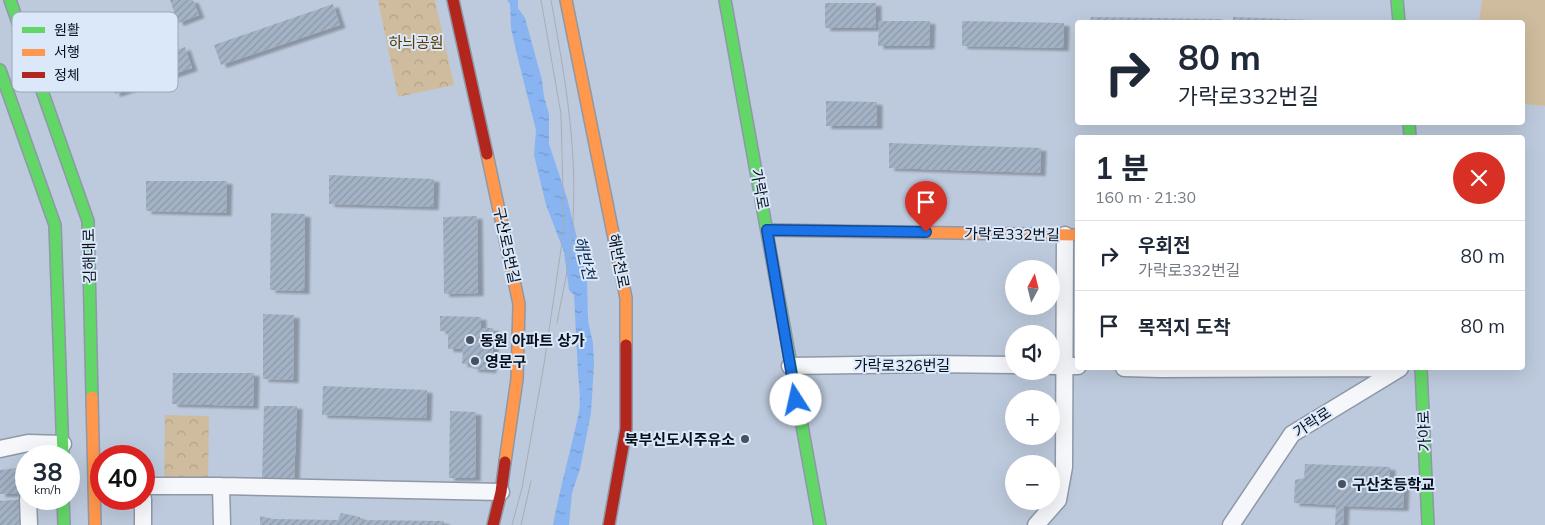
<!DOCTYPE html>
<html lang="ko">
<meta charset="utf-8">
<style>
:root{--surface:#fff;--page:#f2f2f3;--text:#1f2937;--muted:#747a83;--line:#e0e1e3}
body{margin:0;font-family:Mulish,"Noto Sans KR",sans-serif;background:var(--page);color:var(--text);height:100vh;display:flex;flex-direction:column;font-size:19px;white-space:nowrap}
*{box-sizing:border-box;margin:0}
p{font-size:16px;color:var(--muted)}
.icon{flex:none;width:28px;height:28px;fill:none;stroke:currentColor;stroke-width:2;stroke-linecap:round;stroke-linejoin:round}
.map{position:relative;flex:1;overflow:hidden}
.side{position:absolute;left:1075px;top:135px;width:450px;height:235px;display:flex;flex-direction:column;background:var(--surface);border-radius:5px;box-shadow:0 5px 20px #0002}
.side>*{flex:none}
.banner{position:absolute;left:1075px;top:20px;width:450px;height:105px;border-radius:5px;box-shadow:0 5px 20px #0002;background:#fff;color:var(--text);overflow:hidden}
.needle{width:32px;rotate:7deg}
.controls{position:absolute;left:1005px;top:260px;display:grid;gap:10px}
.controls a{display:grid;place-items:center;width:55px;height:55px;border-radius:50%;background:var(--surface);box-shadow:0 5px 20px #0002;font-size:25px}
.speed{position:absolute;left:15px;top:445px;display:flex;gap:10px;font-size:25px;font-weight:700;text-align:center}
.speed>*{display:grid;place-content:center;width:65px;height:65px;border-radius:50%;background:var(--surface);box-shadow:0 5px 20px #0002;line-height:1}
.speed small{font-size:12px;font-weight:400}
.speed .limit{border:8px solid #d22;background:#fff;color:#111}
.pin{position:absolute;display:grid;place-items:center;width:42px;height:42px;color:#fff;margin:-51px -21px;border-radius:50% 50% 50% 0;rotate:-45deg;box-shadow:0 0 5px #0007}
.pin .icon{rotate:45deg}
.me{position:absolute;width:55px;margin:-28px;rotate:350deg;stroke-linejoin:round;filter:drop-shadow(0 0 4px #0008)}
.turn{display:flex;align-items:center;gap:18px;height:105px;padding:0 20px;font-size:22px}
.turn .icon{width:65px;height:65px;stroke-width:2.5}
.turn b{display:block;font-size:35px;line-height:42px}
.round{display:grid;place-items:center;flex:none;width:52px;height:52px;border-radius:26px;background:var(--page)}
.head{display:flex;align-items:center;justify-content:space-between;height:85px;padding:0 20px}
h1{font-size:30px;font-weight:700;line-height:38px}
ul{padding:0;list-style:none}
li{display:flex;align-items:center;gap:15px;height:70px;padding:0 20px;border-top:1px solid var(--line)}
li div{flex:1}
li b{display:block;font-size:19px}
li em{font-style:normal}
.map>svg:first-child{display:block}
</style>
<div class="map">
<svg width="1545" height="525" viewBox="0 0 1545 525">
<defs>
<pattern id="park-crowns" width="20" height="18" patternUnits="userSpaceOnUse" patternTransform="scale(1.25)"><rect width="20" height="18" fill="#cfbc9f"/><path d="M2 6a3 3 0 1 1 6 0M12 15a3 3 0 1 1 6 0" fill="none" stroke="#b0a188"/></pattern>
<pattern id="water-ripples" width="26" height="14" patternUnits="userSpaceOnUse" patternTransform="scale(1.25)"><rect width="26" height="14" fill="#88b4f1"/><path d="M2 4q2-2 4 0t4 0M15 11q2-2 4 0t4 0" fill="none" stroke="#749ace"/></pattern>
<pattern id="building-hatch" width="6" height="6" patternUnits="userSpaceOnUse" patternTransform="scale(1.25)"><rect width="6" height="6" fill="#a3b2c5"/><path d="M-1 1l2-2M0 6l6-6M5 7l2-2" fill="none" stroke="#8b98a9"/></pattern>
<filter id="shadow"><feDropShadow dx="5.5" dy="3" stdDeviation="1" flood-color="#0004"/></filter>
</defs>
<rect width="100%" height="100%" fill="#bdcadd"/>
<path fill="#cfbc9f" d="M 1482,0 L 1545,0 L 1545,106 L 1523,104 L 1522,22 L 1479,22 Z"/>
<path fill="url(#park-crowns)" d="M 378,0 L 435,0 L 454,85 L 398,97 Z
M 165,415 L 209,416 L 208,485 L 164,485 Z"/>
<path fill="url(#water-ripples)" d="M 507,0 L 518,0 L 518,8 L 525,18 L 542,80 L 544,97 L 549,114 L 549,144 L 567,198 L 587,278 L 588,321 L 593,343 L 594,364 L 591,413 L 580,469 L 572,493 L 569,525 L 553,525 C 560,487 571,450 579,412 C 581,399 579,386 578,373 L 574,295 L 569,290 L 564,252 L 546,205 L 534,155 L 536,130 L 518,59 L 511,28 L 510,4 Z"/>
<path fill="url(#building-hatch)" filter="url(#shadow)" d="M 170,0 L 193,0 L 199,15 L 178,23 Z
M 825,3 L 876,3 L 876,28 L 825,28 Z
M 333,4 L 340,25 L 221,65 L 214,45 Z
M 1091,17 L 1222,19 L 1222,22 L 1090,22 Z
M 1233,17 L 1337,21 L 1337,22 L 1233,22 Z
M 879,21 L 930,21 L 929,46 L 878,46 Z
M 962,21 L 1064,23 L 1063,48 L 962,46 Z
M 185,47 L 192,68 L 115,94 L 108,74 Z
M 826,101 L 877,102 L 877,126 L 826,126 Z
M 889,143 L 1041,148 L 1040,173 L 889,168 Z
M 329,175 L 434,179 L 433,207 L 329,204 Z
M 146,181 L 227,181 L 226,213 L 146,211 Z
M 271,213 L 305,214 L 304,291 L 270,290 Z
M 477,216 L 478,293 L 444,294 L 443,217 Z
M 263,314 L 294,315 L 293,380 L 263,379 Z
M 440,316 L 481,317 L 481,328 L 493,328 L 493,365 L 491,365 L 491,370 L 473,369 L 472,364 L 462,364 L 463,349 L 448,349 L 448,331 L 440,331 Z
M 173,373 L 254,373 L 253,406 L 172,404 Z
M 323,386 L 427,390 L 426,418 L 322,415 Z
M 264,406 L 297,406 L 294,481 L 262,479 Z
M 450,411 L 476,412 L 475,478 L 449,478 Z
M 1305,464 L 1390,467 L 1390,485 L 1404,486 L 1403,508 L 1344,506 L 1343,525 L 1335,525 L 1336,505 L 1294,503 L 1295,480 L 1304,478 Z
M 26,467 L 26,493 L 0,494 L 0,470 Z
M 29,499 L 29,525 L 0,525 L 0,501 Z
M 341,513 L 360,517 L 360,520 L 444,521 L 444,525 L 260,525 L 260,516 L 273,519 L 338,520 Z"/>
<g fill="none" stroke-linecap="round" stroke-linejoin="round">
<g stroke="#8e98a7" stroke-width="19">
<path id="street" d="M 790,366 L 930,364 L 1014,365
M 1051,366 L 1078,366
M 1124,368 L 1160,369 L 1400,368
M 0,449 L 28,443 L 63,444
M 144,486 L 221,486 L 501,492
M 221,486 L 222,525
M 28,499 L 29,525
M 143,525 L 143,499
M 1036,525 L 1058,500 L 1064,467 L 1065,235
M 1231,525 L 1292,434 L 1399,369"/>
</g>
<g stroke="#8e98a7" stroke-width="14">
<path id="fast" d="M 10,0 L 88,221 L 92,397
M 725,0 L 820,525
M 1397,0 L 1399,22
M 0,70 L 55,225 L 63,456
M 1409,122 L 1410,138
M 1421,368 L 1428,525
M 63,499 L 64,525"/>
</g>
<g stroke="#8e98a7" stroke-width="14">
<path id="slow" d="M 566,0 L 626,298 L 626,345
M 487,154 L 519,304 L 517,379 L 505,462
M 767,230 L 1078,235
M 92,397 L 95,525"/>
</g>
<g stroke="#8e98a7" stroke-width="14">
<path id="jam" d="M 453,0 L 487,154
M 493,525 L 501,492 L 505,462
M 609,525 L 626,429 L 626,345"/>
</g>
<use href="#street" stroke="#f5f7fa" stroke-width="16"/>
<use href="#fast" stroke="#63d668" stroke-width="11"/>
<use href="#slow" stroke="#ff974d" stroke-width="11"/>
<use href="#jam" stroke="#b3261e" stroke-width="11"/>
<path stroke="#a9adb2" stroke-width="1" d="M 551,0 C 565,77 579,155 572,234 C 570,263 562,294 557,323
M 512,525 L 522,488 L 544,364 L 564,229 L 561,114 L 541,0
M 521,525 L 531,481"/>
</g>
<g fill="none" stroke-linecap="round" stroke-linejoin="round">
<g stroke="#114b97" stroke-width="12">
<path id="route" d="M 796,400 L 767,230 L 926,232"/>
</g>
<use href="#route" stroke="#1a73e8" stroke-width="9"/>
</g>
<g fill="#475160" stroke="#dbe8fa" stroke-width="2">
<circle cx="470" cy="340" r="5"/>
<circle cx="475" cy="361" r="5"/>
<circle cx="745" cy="439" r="5"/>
<circle cx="1342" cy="484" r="5"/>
</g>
<g text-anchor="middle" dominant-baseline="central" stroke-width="4" stroke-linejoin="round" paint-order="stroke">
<g font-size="15" fill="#573a00" stroke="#dbe8fa">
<text x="416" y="42">하늬공원</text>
</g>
<g font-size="15" fill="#08101c" stroke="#dbe8fa">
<text transform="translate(760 189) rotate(80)">가락로</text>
<text transform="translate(1012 234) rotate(1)">가락로332번길</text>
<text transform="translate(507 245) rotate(78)">구산로5번길</text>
<text transform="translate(89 256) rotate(-91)">김해대로</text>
<text transform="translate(619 261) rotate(79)">해반천로</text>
<text x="902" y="365">가락로326번길</text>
<text transform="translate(1312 422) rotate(-33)">가락로</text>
<text transform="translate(1424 431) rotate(-92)">가야로</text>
</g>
<g font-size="15" font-weight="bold" fill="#08101c" stroke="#dbe8fa" text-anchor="start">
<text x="480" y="340">동원 아파트 상가</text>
<text x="485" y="361">영문구</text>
<text x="735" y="439" text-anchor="end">북부신도시주유소</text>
<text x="1352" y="484">구산초등학교</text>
</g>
<g font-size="16" font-style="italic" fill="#102c52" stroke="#dbe8fa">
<text transform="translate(585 258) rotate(76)">해반천</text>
</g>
</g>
<rect x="12" y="12" width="166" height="80" rx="8" fill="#dbe8fa" stroke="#9ca7b7" stroke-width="1"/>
<rect x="22" y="27" width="23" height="6" fill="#63d668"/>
<rect x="22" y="49" width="23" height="7" fill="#ff974d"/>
<rect x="22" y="72" width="23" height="6" fill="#b3261e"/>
<g font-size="14" fill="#08101c">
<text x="54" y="35">원활</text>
<text x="54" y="57">서행</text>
<text x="54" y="80">정체</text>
</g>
</svg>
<div class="controls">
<a><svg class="needle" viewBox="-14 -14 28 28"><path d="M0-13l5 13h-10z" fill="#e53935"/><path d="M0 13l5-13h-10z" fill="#747a83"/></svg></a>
<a><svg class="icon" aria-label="sound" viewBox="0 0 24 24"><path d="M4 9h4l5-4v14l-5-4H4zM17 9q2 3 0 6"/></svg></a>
<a>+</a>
<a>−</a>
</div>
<div class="speed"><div>38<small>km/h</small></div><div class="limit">40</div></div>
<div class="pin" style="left:926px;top:232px;background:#d93025"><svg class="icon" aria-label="arrive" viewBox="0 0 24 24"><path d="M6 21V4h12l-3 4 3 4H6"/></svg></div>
<svg class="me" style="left:796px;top:400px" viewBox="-20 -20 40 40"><circle r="19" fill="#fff"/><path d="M0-13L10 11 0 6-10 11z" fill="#1a73e8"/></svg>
<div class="banner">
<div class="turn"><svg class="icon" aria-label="right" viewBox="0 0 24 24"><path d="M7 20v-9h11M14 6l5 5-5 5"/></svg><div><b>80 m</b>가락로332번길</div></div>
</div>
<section class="side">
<div class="head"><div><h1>1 분</h1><p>160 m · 21:30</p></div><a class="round" style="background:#d93025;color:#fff"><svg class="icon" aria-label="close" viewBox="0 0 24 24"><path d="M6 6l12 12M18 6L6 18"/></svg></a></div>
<ul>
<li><svg class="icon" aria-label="right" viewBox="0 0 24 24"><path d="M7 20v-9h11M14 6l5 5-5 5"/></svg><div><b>우회전</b><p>가락로332번길</p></div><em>80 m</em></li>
<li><svg class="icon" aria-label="arrive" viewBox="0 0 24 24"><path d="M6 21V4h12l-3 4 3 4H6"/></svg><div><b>목적지 도착</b></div><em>80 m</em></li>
</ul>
</section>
</div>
